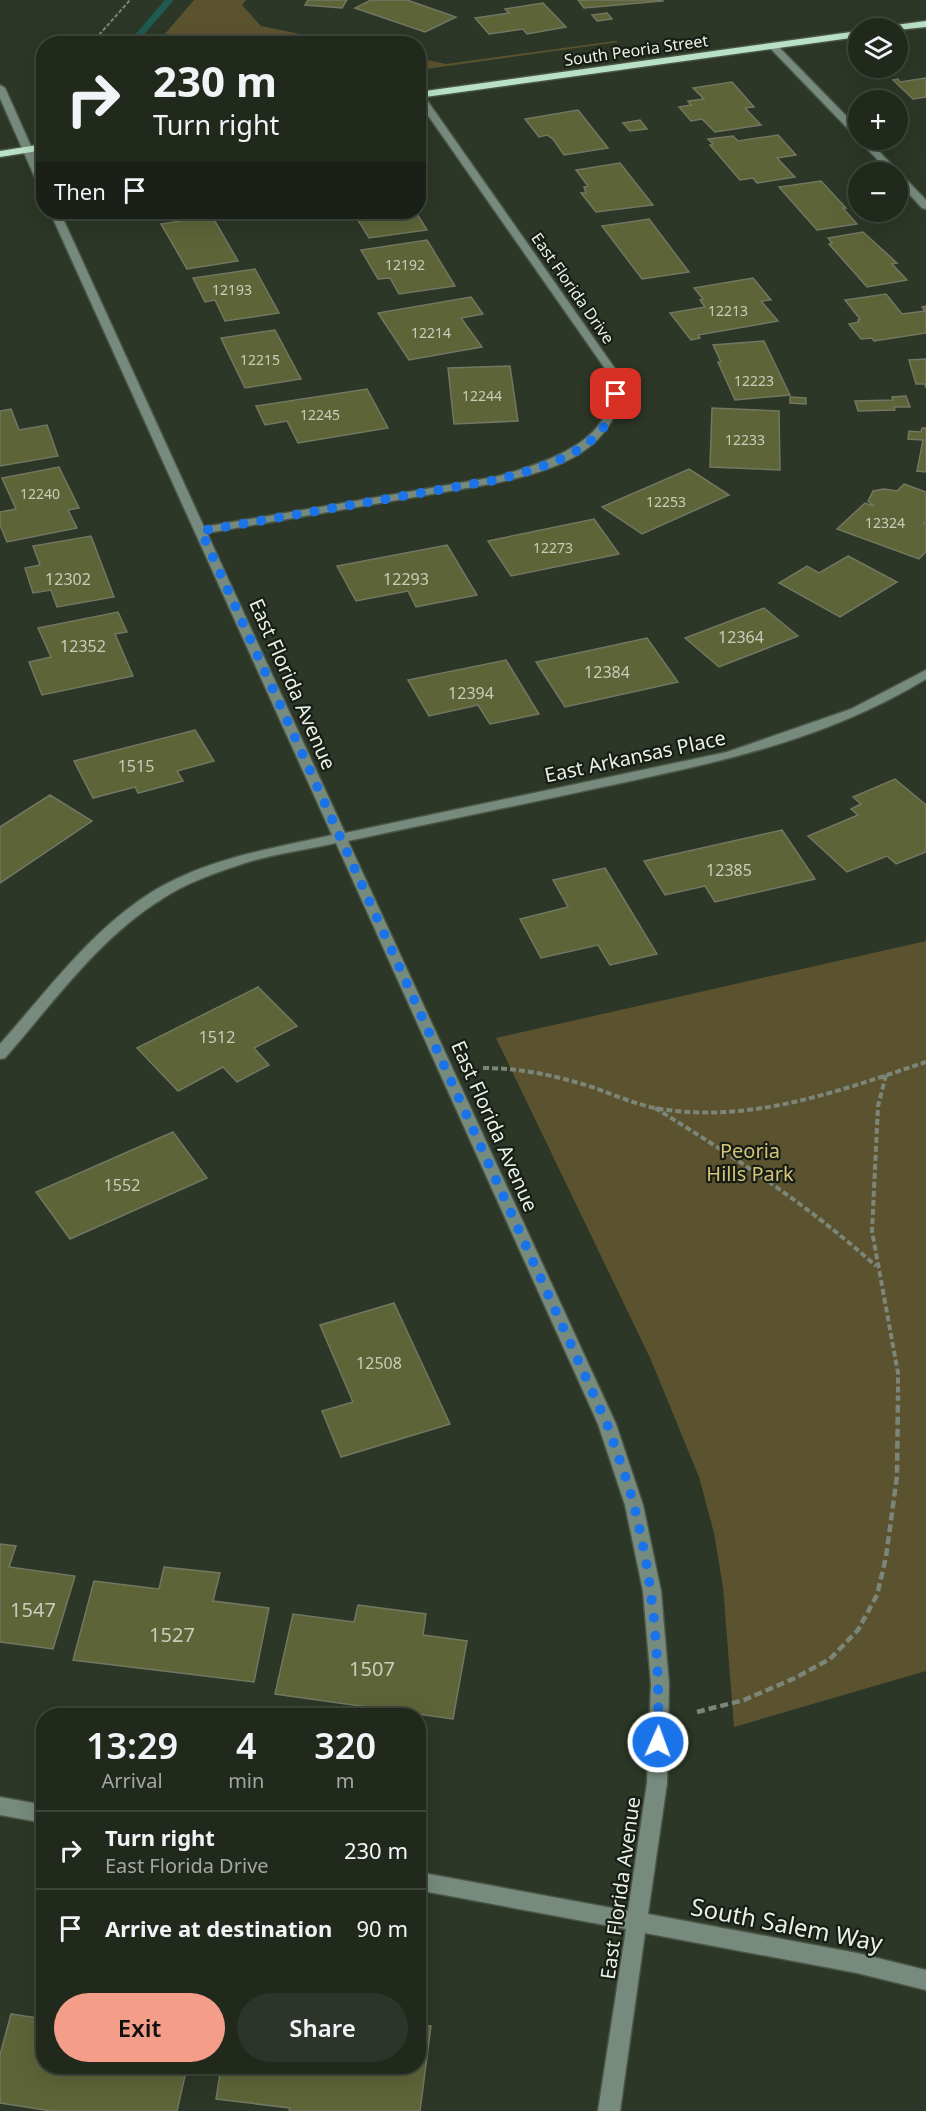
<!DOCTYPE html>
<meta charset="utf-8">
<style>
:root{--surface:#21291d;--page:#2d352a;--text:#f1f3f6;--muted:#a2a6a4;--line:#3e453b;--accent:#f49e89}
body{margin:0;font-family:"Noto Sans",sans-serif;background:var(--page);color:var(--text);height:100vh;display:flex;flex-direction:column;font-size:22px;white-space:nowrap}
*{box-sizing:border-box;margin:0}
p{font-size:20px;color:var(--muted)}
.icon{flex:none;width:33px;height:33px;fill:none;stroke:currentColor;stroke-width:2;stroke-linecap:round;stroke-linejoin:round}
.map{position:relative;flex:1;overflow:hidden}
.details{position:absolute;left:36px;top:1708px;width:390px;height:366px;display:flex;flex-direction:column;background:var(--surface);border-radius:24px;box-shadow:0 6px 24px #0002,0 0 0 2px var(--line)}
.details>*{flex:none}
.guide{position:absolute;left:36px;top:36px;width:390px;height:183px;border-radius:24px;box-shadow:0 6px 24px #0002,0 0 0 2px var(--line);background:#21291d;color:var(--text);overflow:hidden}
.fabs{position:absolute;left:848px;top:18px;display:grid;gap:12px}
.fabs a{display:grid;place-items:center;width:60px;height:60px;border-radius:50%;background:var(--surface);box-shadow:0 6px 24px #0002,0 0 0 2px var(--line);font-size:30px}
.pin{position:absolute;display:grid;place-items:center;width:51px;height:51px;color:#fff;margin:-26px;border-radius:12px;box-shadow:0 3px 9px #0006}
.me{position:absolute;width:66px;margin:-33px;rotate:2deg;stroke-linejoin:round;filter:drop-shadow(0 0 4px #0008)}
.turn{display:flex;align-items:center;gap:21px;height:126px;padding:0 18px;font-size:27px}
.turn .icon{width:78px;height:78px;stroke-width:2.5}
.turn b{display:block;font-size:42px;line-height:51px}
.then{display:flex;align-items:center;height:57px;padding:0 18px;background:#0003;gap:12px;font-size:22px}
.eta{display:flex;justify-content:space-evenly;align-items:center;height:102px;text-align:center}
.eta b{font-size:36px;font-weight:600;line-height:42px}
.action{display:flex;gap:12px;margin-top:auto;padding:12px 18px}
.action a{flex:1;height:69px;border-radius:36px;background:var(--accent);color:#111;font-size:24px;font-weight:600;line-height:69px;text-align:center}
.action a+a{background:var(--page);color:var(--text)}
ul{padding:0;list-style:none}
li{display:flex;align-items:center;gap:18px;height:78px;padding:0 18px;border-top:2px solid var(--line)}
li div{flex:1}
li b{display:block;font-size:22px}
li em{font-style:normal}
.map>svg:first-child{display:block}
</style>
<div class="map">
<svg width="926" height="2111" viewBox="0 0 926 2111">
<rect width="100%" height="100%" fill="#2c3727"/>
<path fill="#5b5330" d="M 194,0 L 246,0 L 242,5 L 261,26 L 345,43 L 157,43 Z
M 615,41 L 619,42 L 419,70 L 419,58 L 446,64 Z
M 926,941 L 926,1671 L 734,1727 L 723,1587 L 714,1533 L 699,1477 L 651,1360 L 496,1038 Z"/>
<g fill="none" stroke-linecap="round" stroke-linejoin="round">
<path fill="#1f5b50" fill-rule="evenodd" d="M 165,0 L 174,0 L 136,44 L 127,44 Z"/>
</g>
<path fill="#5d6438" stroke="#727761" stroke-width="1.5" d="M 308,0 L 347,0 L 342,8 L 305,5 Z
M 371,0 L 407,0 L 456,17 L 425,32 L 355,8 Z
M 578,0 L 662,0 L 663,1 L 584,8 Z
M 543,3 L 566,27 L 527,34 L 523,29 L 489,34 L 475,18 L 509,13 L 505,9 Z
M 607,13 L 612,19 L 597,21 L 592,15 Z
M 926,78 L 926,97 L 913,99 L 893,80 L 898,79 L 900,82 Z
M 732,82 L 754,107 L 745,108 L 761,125 L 715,132 L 702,119 L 691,121 L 679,107 L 691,105 L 688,101 L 704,99 L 693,88 Z
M 578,110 L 608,148 L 564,155 L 553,139 L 547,135 L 539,137 L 525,119 Z
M 640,120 L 647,129 L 630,131 L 623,123 Z
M 778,135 L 796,155 L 777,158 L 795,177 L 757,183 L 753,178 L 740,180 L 710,145 L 713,144 L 708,139 L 733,136 L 738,141 Z
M 620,163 L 653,205 L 596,212 L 581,193 L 586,193 L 584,187 L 588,186 L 576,170 Z
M 821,181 L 846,208 L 843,208 L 857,224 L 817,230 L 779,187 Z
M 353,212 L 416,212 L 427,230 L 369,238 Z
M 212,216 L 238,261 L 187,269 L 161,224 Z
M 649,219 L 689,272 L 642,279 L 602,226 Z
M 863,232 L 897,263 L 892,264 L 907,280 L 867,287 L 829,244 L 832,243 L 828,238 Z
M 427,240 L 455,286 L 399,294 L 390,278 L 378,279 L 361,250 Z
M 255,269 L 279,313 L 225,321 L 215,300 L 205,302 L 193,278 Z
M 753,278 L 771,300 L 761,301 L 778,321 L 698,335 L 700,338 L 691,340 L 670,313 L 705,307 L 700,300 L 703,299 L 694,288 Z
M 886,294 L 902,314 L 925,311 L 922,307 L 926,306 L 926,333 L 874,341 L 872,338 L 861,339 L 849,324 L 859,322 L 858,320 L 860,319 L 845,300 Z
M 471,297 L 483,314 L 461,318 L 482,347 L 409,360 L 378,313 Z
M 275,330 L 301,379 L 245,388 L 221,338 Z
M 764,341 L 790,395 L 735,400 L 718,362 L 721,362 L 713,345 Z
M 926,359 L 926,388 L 925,384 L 916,384 L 909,360 Z
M 510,366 L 518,421 L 454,424 L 448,368 Z
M 367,389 L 388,428 L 298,443 L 287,421 L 265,425 L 256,406 Z
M 906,396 L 910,407 L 894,407 L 895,410 L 858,411 L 855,401 L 893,400 L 892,397 Z
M 790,397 L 806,398 L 806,404 L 790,403 Z
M 712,408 L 779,411 L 780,470 L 710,467 Z
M 11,409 L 19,430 L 47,425 L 58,456 L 0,466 L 0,411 Z
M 922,428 L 926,428 L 926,472 L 917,471 L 923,440 L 908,439 L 909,431 L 921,432 Z
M 59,467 L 79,508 L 68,510 L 77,528 L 7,542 L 0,525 L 0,512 L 16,509 L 2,478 Z
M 689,469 L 729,495 L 642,534 L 602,507 Z
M 904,484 L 926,492 L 926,521 L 924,523 L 926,524 L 926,552 L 919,559 L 837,529 L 865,503 L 874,506 L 868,501 L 873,491 L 884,489 L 897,491 Z
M 594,519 L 619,554 L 511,576 L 488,541 Z
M 91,536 L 114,597 L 57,607 L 51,590 L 33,593 L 25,568 L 40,565 L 33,546 Z
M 447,545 L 477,595 L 416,607 L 408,591 L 356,601 L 337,566 Z
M 848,556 L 897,582 L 840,617 L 779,583 L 807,566 L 819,573 Z
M 764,608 L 798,636 L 719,667 L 685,638 Z
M 118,612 L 127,632 L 115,634 L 133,676 L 42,695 L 29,662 L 51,657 L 38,628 Z
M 647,638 L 678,682 L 565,707 L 536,662 Z
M 506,660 L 539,714 L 490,724 L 478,705 L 429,716 L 408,680 Z
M 195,730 L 214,761 L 177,771 L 183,781 L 138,793 L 135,787 L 93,798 L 74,761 Z
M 895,779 L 926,805 L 926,852 L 896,864 L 887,856 L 847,872 L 808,836 L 858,815 L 851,809 L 861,804 L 853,797 Z
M 50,795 L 92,821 L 0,883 L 0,827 Z
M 782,830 L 815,879 L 715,902 L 705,886 L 665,895 L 644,861 Z
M 605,868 L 657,954 L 610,965 L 598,945 L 541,958 L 520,919 L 568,907 L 553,880 Z
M 258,987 L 297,1026 L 254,1048 L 269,1065 L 237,1082 L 223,1067 L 178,1091 L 137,1048 Z
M 173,1132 L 207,1178 L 70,1239 L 36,1192 Z
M 394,1303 L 450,1424 L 341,1457 L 322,1411 L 353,1402 L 320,1325 Z
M 0,1544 L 16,1546 L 9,1567 L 75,1576 L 53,1649 L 0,1642 Z
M 164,1567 L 220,1573 L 213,1601 L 269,1608 L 254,1682 L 73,1660 L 94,1581 L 159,1589 Z
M 358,1605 L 426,1614 L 423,1635 L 467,1641 L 453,1719 L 275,1694 L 293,1614 L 354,1622 Z
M 11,2014 L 44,2019 L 44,2067 L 187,2067 L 177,2111 L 51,2111 L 0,2103 L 0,2055 Z
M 418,2025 L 431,2026 L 420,2111 L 289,2111 L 290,2108 L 216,2099 L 221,2067 L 418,2067 Z"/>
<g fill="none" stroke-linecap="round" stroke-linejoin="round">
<g stroke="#4a5546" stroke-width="3">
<path id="minor" d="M 770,44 L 776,44 L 858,128 L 858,137 L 855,136 L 770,48 Z
M 0,85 L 5,88 L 44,175 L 44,190 L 39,187 L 0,98 Z
M 418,92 L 422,93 L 616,370 C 618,377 621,385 622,392 C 622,400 618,408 615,414 C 595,460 540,473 496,483 L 207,533 L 345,833 L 727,752 L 851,709 L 926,670 L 926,679 C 823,742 714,763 598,788 C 515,806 432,823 348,841 L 616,1424 L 643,1505 L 661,1591 L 669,1684 L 667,1783 L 648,1914 L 857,1953 L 926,1970 L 926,1990 L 857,1973 L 645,1933 L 620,2111 L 598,2111 L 626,1929 L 418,1890 L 418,1872 L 628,1911 L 647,1783 L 651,1684 L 643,1591 L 625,1505 L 598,1424 L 336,843 C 305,850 272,854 242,864 C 215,873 186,883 162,899 C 99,938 54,1002 5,1058 L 0,1059 L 0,1044 C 49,989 96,923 162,886 C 215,857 274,848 332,835 L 50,212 L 60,212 L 204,527 L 495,477 C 535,466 610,445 610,393 C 610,385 607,377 606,370 L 418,101 Z
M 859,140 L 868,140 L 926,200 L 926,209 L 922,208 L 897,181 L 897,172 L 889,172 Z
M 0,1797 L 44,1805 L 44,1823 L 0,1815 Z"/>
</g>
<g stroke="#4a5546" stroke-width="3">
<path id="major" d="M 926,21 L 926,27 L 897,30 L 891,28 L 895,25 Z
M 858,31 L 858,37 L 418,98 L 418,92 Z
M 44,144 L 44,150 L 0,157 L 0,151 Z"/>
</g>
<path stroke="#7c8678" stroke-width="2" stroke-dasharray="4 2" stroke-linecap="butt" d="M 91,44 L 130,0"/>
<path stroke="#7c8678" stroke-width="4" stroke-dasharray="6 3" stroke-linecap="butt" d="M 483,1068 C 522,1068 558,1076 595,1088 C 614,1095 635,1104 655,1108 C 748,1125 839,1091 926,1062
M 886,1075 L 878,1106 L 872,1231 L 898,1373 L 898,1398
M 655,1108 C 733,1156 808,1205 876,1266"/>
<path stroke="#7c8678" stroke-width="4.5" stroke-dasharray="8 4" stroke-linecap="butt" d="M 697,1712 L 744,1700 L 795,1678 L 830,1659 L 858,1630 L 877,1595 L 886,1557 L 897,1476 L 898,1396"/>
<use href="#minor" fill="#768a7d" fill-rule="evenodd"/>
<use href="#major" fill="#b8e1c7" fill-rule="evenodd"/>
</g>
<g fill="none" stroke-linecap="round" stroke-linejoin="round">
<path stroke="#1a73e8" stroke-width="10" stroke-dasharray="0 18" d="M 616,394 C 614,401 613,409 610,416 C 592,456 533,470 496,480 L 201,531 L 607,1424 C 616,1451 627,1478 634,1506 C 654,1584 660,1662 658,1742"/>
</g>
<g text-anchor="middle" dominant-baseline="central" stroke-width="4.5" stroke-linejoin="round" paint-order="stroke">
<g font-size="14" fill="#c6ceba">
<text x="405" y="264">12192</text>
<text x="232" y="289">12193</text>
<text x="728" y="310">12213</text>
<text x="431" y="332">12214</text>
<text x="260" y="359">12215</text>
<text x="754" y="380">12223</text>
<text x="482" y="395">12244</text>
<text x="320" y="414">12245</text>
<text x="745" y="439">12233</text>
<text x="40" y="493">12240</text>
<text x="666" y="501">12253</text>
<text x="885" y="522">12324</text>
<text x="553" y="547">12273</text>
</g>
<g font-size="16" fill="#e9f1e6" stroke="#181d15">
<text transform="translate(636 50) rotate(-8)">South Peoria Street</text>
<text transform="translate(573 288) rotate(55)">East Florida Drive</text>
</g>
<g font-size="16" fill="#c6ceba">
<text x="68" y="579">12302</text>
<text x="406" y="579">12293</text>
<text x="741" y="637">12364</text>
<text x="83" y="646">12352</text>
<text x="607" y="672">12384</text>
<text x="471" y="693">12394</text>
<text x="136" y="766">1515</text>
<text x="729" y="870">12385</text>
<text x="217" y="1037">1512</text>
<text x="122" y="1185">1552</text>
<text x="379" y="1363">12508</text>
</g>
<g font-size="20" fill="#e9f1e6" stroke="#181d15">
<text transform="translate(293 684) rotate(66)">East Florida Avenue</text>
<text transform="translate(635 756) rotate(-12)">East Arkansas Place</text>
<text transform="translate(495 1126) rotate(66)">East Florida Avenue</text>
<text transform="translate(620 1888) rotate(-82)">East Florida Avenue</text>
</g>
<g font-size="20" fill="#d5c37a" stroke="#181d15">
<text x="750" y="1150">Peoria<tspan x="750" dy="23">Hills Park</tspan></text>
</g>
<g font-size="20" fill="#c6ceba">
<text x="33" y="1609">1547</text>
<text x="172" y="1634">1527</text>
<text x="372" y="1668">1507</text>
</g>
<g font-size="24" fill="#e9f1e6" stroke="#181d15">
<text transform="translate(787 1924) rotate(11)">South Salem Way</text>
</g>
</g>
</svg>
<div class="fabs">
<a><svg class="icon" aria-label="layers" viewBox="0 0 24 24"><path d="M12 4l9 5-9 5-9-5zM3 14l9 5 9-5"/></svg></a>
<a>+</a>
<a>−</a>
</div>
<div class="pin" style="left:616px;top:394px;background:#d93025"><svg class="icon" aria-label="arrive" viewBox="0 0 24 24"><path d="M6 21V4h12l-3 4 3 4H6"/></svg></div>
<svg class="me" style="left:658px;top:1742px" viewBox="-20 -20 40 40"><circle r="17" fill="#1a73e8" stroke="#fff" stroke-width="3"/><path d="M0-11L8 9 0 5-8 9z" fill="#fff"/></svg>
<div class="guide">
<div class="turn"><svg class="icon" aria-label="right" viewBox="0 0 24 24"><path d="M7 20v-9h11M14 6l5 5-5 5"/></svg><div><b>230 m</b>Turn right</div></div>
<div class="then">Then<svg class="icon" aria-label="arrive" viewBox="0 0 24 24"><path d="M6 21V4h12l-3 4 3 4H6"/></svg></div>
</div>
<section class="details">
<div class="eta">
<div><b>13:29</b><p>Arrival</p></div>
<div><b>4</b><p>min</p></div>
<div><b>320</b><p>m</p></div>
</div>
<ul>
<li><svg class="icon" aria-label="right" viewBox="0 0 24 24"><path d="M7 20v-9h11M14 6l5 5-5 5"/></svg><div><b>Turn right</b><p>East Florida Drive</p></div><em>230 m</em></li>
<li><svg class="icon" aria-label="arrive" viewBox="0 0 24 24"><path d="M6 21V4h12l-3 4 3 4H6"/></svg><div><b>Arrive at destination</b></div><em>90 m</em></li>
</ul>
<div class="action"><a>Exit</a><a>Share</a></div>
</section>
</div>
